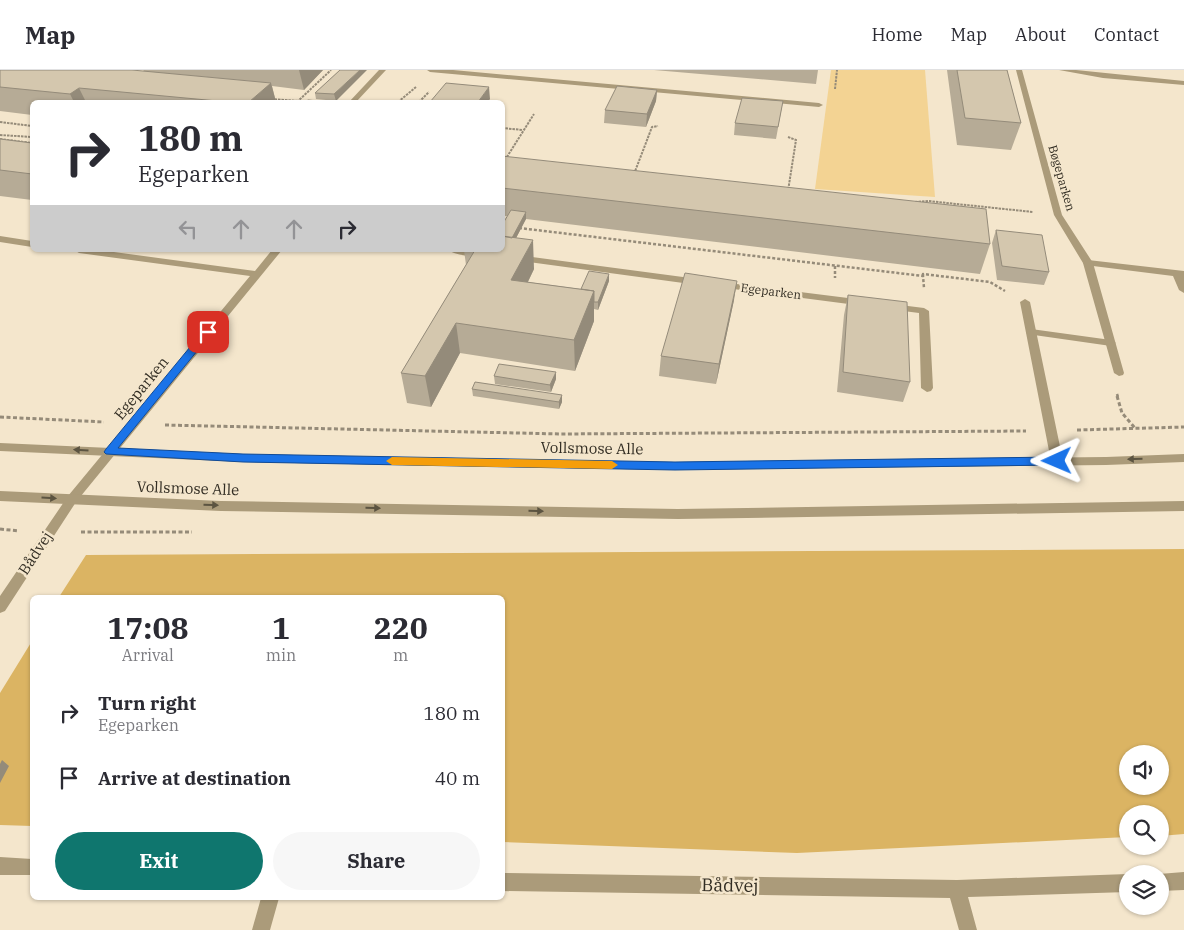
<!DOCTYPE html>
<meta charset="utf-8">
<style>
:root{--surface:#fff;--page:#f7f7f7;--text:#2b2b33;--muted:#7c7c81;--line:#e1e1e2;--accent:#0f766e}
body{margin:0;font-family:"IBM Plex Serif",serif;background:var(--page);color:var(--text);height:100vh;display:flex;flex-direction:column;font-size:19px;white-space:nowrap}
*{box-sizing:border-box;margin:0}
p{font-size:16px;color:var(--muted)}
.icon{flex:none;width:28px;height:28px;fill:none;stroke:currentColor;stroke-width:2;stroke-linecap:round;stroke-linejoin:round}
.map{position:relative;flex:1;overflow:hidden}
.details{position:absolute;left:30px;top:525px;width:475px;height:305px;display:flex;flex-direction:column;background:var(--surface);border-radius:8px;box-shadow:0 1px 4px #0004}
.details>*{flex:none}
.banner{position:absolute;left:30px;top:30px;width:475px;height:152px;border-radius:8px;box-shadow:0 1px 4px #0004;background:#fff;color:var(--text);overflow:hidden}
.tools{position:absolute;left:1119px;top:675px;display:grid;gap:10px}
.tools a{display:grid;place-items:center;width:50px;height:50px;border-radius:50%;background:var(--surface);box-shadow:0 1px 4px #0004;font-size:25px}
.pin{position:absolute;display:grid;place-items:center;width:42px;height:42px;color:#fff;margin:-21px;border-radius:10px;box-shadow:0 2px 8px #0006}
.me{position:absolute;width:55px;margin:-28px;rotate:269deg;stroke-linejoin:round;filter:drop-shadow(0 0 4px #0008)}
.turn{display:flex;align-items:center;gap:18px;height:105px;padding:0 25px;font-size:22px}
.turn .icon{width:65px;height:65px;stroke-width:2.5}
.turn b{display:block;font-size:35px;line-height:42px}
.lanes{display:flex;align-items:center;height:48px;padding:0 25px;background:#0003;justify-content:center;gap:25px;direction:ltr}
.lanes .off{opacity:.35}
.eta{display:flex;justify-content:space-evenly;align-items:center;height:85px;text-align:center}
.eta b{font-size:30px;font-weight:700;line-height:35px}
.cta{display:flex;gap:10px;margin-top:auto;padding:10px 25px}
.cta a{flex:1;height:58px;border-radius:30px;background:var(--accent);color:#fff;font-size:20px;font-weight:700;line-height:58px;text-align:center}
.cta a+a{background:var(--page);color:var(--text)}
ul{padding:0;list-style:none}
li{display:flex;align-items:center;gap:15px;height:65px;padding:0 25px}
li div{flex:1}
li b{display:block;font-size:19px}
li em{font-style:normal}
header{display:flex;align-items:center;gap:30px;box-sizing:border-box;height:70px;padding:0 25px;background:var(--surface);border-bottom:1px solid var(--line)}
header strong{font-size:24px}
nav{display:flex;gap:28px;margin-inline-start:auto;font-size:18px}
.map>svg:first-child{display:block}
</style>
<header>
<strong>Map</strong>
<nav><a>Home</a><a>Map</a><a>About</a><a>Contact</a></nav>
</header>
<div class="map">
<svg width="1184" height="860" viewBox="0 0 1184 860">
<rect width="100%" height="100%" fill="#f4e6cc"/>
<path fill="#f3d393" d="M 831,0 L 925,0 L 935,127 L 815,119 Z"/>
<path fill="#dbb463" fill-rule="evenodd" d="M 1184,479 L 1184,764 L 1160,766 L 1160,744 L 1128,744 L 1127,767 L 797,783 L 503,772 L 502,528 L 59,527 L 86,485 ZM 1128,684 L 1160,684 L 1160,716 L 1128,716 Z
M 32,571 L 32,756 L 0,755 L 0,623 Z"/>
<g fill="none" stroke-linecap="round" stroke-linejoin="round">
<path stroke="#958b79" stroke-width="2" stroke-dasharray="2.5 1" stroke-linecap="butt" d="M 835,19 L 837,0
M 271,29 L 313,32
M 297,32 L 331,0
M 398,32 L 416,17
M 419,32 L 429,22
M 0,52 L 32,56
M 502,58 L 523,60
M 0,65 L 32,67
M 788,67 L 796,70 L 788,121
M 0,69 L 32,73
M 505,90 L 534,44
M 634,104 L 652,57 L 658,56
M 915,132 L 928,131 L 1033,142"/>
<path stroke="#958b79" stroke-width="2.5" stroke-dasharray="3 2" stroke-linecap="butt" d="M 519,158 L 923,206 L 924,218
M 835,196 L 835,208
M 923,206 L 923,204 L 990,212 L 1005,221
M 1117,324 L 1118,327"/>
<path stroke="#958b79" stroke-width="3" stroke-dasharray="4 2.5" stroke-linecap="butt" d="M 1117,326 L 1122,343 L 1135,358
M 0,347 L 104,352
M 165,355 L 561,364 L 1026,361
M 1077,360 L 1184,357
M 0,459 L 19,461
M 81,462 L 192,462"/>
<path fill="#ab9b7a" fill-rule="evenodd" d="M 1088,190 L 1184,201 L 1184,223 L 1179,220 L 1173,206 L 1085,195 L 1083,193 Z
M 1031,259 L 1111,270 L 1116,273 L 1111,276 L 1027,264 L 1026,262 Z"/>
<path fill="#ab9b7a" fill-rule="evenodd" d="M 379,0 L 386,0 L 356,32 L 349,32 Z
M 427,0 L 453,0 L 819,33 L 823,35 L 819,37 L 430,2 Z
M 1016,0 L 1022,0 L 1062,145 L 1093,193 L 1124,303 L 1123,305 L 1119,306 L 1114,303 L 1083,193 L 1054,145 Z
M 1059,0 L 1076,0 L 1184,11 L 1184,15 L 1103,8 Z
M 0,166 L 32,171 L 32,177 L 0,172 Z
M 74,180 L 99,180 L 255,201 L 272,180 L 282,180 L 76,432 L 5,541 L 0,543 L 0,526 L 68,426 L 250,206 L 79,183 Z
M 448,180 L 472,180 L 485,184 C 478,189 455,185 448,180 Z
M 517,185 L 698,209 L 703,212 L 698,215 L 514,190 L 514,186 Z
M 721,212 L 864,230 L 869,233 L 864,236 L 718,217 L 718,213 Z
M 1025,229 L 1030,232 L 1063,391 L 1057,395 L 1051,391 L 1020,232 Z
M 892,234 L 924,238 L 929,241 L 933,318 L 931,321 L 927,322 L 921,318 L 919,243 L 888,239 L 887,237 Z
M 0,787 L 32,789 L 32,805 L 0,805 Z
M 1184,802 L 1184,820 L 1160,821 L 1159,804 Z
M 502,803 L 957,810 L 1128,804 L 1128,822 L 968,827 L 977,860 L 959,860 L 950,828 L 502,821 Z
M 261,828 L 279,828 L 270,860 L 252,860 Z"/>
<path fill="#ab9b7a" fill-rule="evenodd" d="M 0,373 L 243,384 L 675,392 L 1106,387 L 1184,384 L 1184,392 L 1106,395 L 675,400 L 243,392 L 0,381 Z
M 0,421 L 221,431 L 678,439 L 1184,431 L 1184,441 L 678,449 L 221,441 L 0,431 Z"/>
</g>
<path fill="#b6ab96" d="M 0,0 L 144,1 L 143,0 L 323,0 L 304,20 L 272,16 L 276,32 L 32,32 L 32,45 L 0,41 Z
M 340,0 L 336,31 L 316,29 L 315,23 Z
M 654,0 L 818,0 L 816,14 Z
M 947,0 L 1007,0 L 1021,53 L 1011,80 L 957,75 Z
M 657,20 L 656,31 L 646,57 L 604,53 L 605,40 Z
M 783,31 L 776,69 L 734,65 L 735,53 Z
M 0,69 L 32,73 L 32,130 L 0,126 Z
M 502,86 L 990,174 L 980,204 L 526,149 L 516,168 L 534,199 L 528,212 L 581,219 L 609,211 L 598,240 L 594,239 L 594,251 L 575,301 L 460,283 L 431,337 L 407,333 L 401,303 L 466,195 L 464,180 L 502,180 L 508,146 L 502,146 Z
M 996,160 L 1049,202 L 1044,215 L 997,210 L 992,173 Z
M 848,225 L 910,312 L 903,332 L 837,322 L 844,245 Z
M 734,230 L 716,314 L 659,306 L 661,286 Z
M 494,306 L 556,309 L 551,322 L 495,314 Z
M 472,319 L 562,325 L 562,332 L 559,339 L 473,326 Z"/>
<path fill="#948b7a" d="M 299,0 L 323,0 L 304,20 Z
M 360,0 L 367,0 L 336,31 L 334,24 Z
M 271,13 L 276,32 L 249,32 Z
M 489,17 L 490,29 L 488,32 L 478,32 Z
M 79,18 L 86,32 L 74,32 L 70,24 Z
M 657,20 L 656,31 L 646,57 L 647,44 Z
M 526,142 L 526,149 L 502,195 L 501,188 Z
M 533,170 L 534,199 L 514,240 L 511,210 Z
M 609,204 L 609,211 L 598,240 L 598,232 Z
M 737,211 L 734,230 L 716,314 L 719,294 Z
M 594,221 L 594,251 L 575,301 L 574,270 Z
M 456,253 L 460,283 L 431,337 L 425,306 Z
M 556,302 L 556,309 L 551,322 L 550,315 Z
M 562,325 L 562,332 L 559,339 L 559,332 Z
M 2,690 L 9,696 L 0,713 L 0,694 Z"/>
<path fill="#d4c7ae" stroke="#948b7a" d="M 0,0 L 132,0 L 271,13 L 249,32 L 228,32 L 79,18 L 70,24 L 0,17 Z
M 340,0 L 360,0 L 334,24 L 315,23 Z
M 957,0 L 1007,0 L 1021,53 L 965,48 Z
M 446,13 L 489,17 L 478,32 L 430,32 Z
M 617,16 L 657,20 L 647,44 L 605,40 Z
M 742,28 L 783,31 L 778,57 L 735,53 Z
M 308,30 L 327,32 L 305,32 Z
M 0,69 L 32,73 L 32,104 L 0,100 Z
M 502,86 L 986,139 L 990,174 L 502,118 Z
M 511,140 L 526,142 L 512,168 L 502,166 L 502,155 Z
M 996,160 L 1042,165 L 1049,202 L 1002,196 Z
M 502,166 L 533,170 L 511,210 L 594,221 L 574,270 L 456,253 L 425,306 L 401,303 L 475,180 L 502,180 Z
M 589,201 L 609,204 L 598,232 L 594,232 L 594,221 L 581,219 Z
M 685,203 L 737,211 L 719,294 L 661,286 Z
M 848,225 L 907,232 L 910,312 L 843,302 Z
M 499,294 L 556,302 L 550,315 L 494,306 Z
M 475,312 L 562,325 L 559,332 L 472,319 Z"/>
<defs><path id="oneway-solid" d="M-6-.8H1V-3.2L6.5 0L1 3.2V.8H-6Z" transform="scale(1.25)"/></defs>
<g fill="#5c5441">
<use href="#oneway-solid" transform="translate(81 380) rotate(-177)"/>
<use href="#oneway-solid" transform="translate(1135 389) rotate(178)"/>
<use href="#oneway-solid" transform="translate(49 428) rotate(3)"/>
<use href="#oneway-solid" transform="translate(211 435) rotate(2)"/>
<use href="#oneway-solid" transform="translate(373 438) rotate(1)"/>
<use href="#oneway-solid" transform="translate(536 441) rotate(1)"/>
</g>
<path fill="#1a73e8" stroke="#114b97" d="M 208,259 L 212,262 L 211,264 L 118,378 L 243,384 L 675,392 L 1057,387 L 1062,391 L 1057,395 L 675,400 L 243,392 L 106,384 L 104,382 L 106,379 L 204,260 Z"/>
<path fill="#f59e0b" d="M 392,387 L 612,391 L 618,395 L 612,399 L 392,395 L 386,391 Z"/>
<g text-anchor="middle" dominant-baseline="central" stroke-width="5" stroke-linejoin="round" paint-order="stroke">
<g font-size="12" fill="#322d23" stroke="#f4e6cc">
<text transform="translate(1062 108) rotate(74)">Bøgeparken</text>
<text transform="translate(771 221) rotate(7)">Egeparken</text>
</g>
<g font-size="15" fill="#322d23" stroke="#f4e6cc">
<text transform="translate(141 318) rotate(-51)">Egeparken</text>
<text transform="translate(592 378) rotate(1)">Vollsmose Alle</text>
<text transform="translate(188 418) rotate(2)">Vollsmose Alle</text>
<text transform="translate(35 483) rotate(-57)">Bådvej</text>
</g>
<g font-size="18" fill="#322d23" stroke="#f4e6cc">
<text transform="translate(730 815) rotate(1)">Bådvej</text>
</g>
</g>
</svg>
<div class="tools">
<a><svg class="icon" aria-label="sound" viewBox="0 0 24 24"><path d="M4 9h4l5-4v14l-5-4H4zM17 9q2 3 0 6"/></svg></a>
<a><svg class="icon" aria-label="search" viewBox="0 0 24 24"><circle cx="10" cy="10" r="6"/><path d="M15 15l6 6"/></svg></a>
<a><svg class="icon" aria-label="layers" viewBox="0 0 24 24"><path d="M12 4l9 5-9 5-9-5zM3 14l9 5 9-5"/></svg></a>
</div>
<div class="pin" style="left:208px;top:262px;background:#d93025"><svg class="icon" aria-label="arrive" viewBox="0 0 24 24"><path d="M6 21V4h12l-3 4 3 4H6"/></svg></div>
<svg class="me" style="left:1057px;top:391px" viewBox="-20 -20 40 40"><path d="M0-17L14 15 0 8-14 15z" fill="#1a73e8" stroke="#fff" stroke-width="4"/></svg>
<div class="banner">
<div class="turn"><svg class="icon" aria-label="right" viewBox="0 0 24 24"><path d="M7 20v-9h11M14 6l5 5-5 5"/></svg><div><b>180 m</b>Egeparken</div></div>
<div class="lanes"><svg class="icon off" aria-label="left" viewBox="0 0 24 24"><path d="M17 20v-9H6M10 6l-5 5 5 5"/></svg><svg class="icon off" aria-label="ahead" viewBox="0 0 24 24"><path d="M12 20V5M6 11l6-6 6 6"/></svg><svg class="icon off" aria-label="ahead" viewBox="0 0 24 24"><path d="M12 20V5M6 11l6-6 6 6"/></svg><svg class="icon" aria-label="right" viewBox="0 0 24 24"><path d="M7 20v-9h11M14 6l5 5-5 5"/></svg></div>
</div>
<section class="details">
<div class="eta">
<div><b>17:08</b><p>Arrival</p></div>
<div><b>1</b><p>min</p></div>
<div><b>220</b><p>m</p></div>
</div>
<ul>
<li><svg class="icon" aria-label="right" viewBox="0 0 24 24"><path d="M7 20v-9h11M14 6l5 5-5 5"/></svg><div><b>Turn right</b><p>Egeparken</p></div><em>180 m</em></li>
<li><svg class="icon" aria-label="arrive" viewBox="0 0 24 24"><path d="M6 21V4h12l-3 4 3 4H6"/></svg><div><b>Arrive at destination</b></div><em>40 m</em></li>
</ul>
<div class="cta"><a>Exit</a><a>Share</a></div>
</section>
</div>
